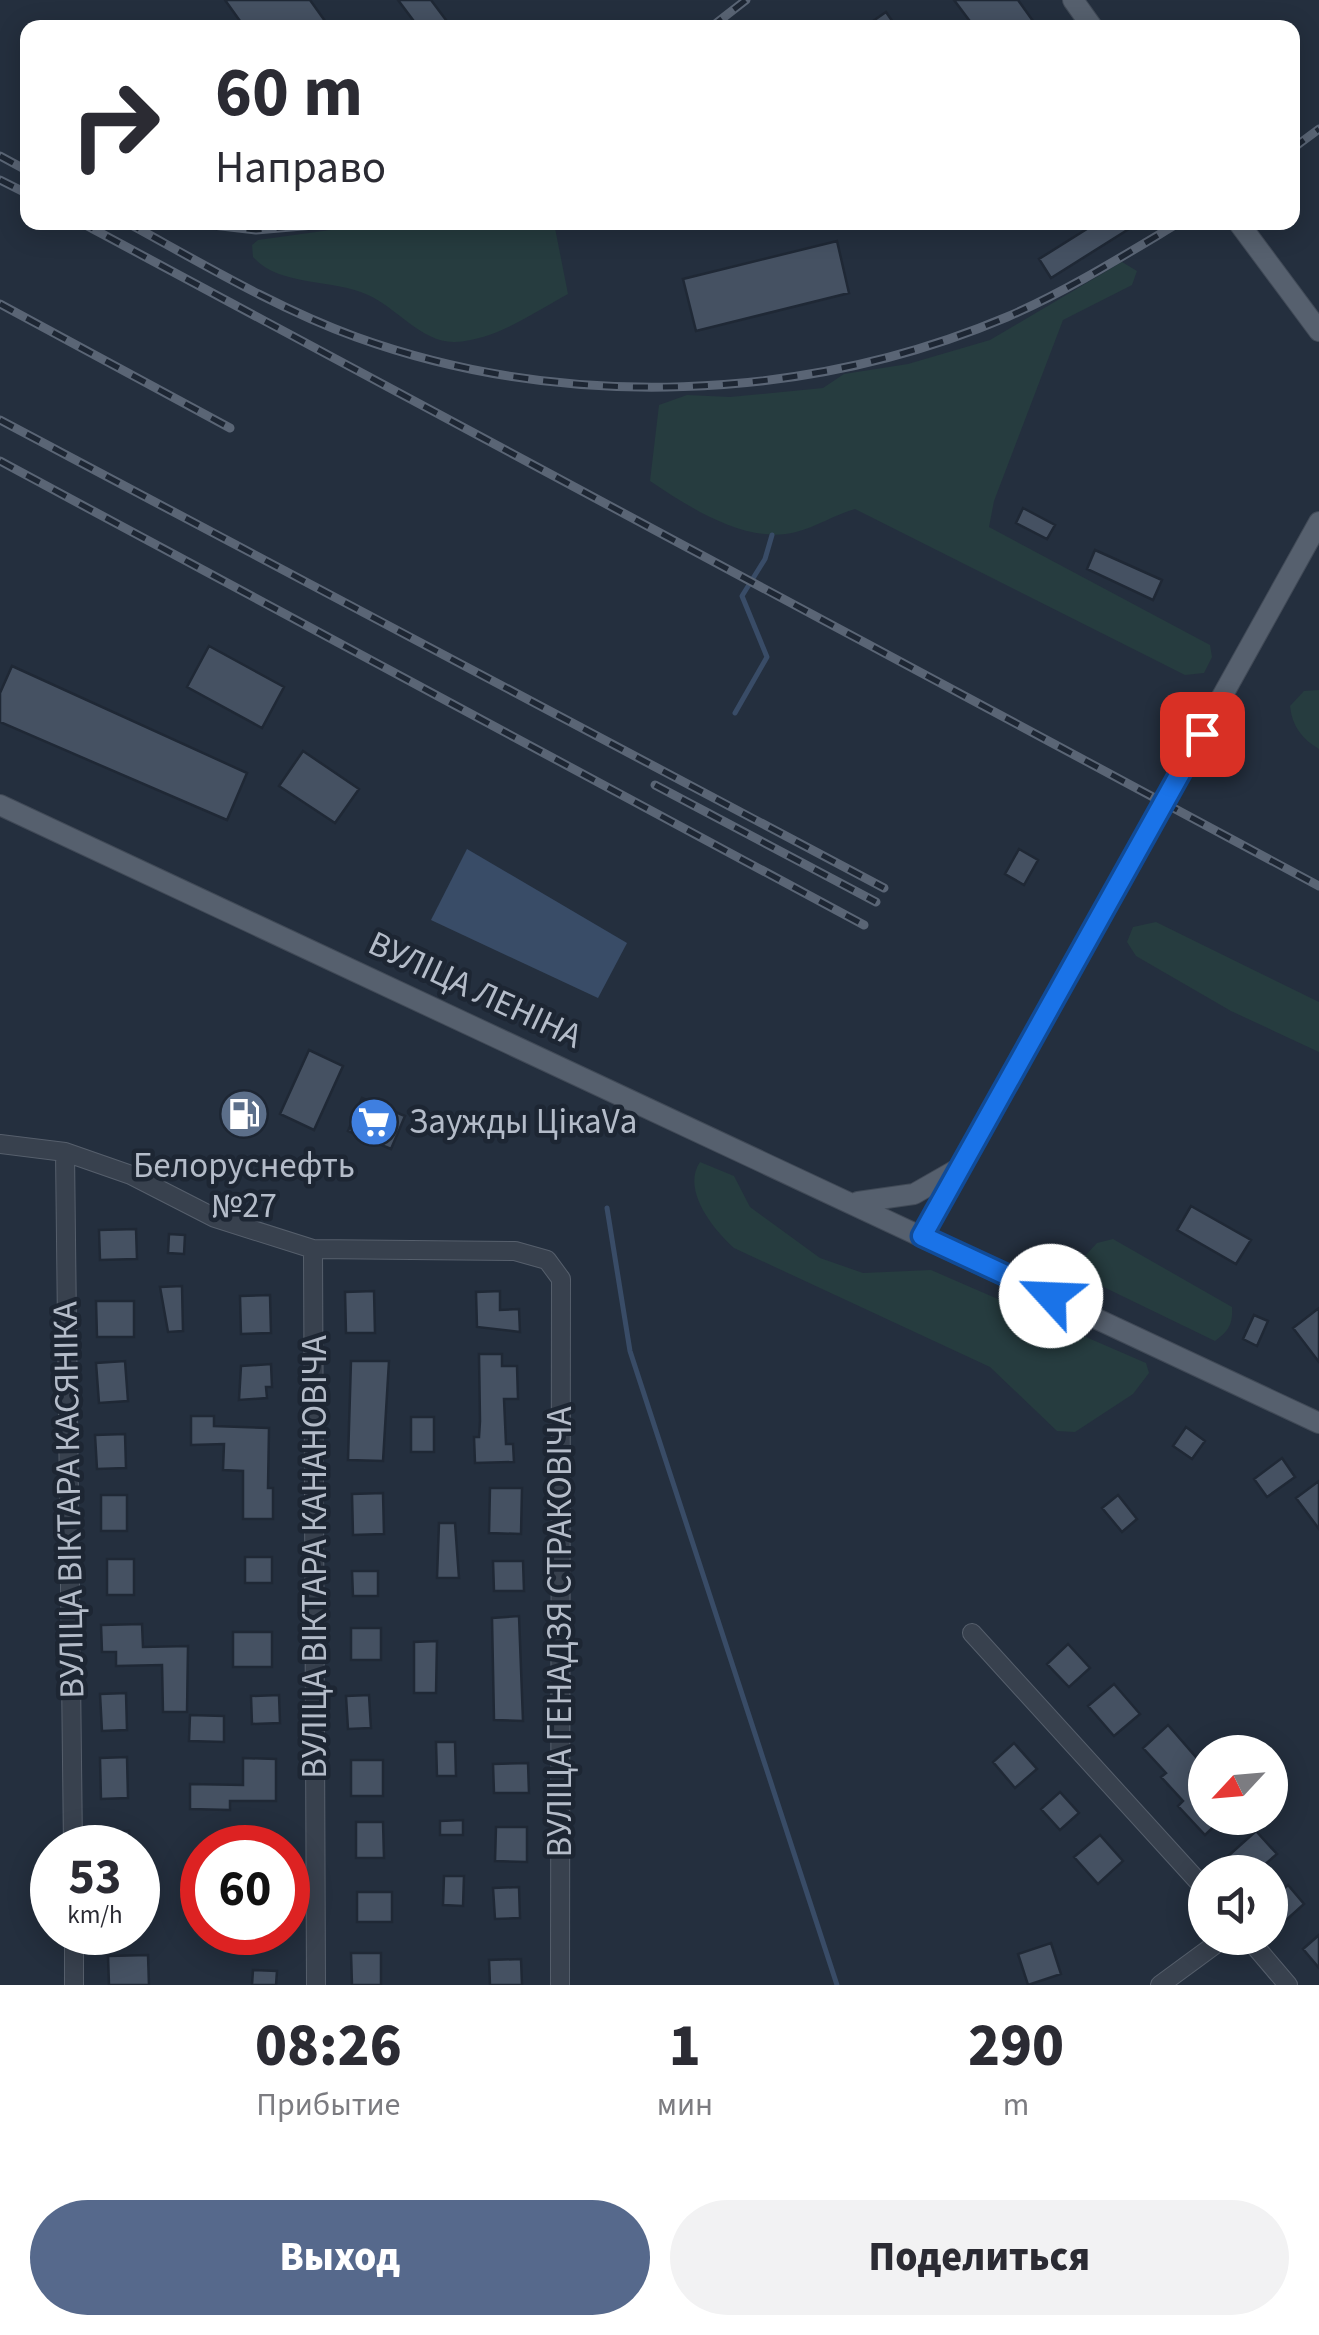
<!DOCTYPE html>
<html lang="ru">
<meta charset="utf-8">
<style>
:root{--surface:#fff;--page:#f2f2f3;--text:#2b2b33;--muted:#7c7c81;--accent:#56698c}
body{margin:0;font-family:"Source Sans 3",sans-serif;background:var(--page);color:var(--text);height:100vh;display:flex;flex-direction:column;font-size:38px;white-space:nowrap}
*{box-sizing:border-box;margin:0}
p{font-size:32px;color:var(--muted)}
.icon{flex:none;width:55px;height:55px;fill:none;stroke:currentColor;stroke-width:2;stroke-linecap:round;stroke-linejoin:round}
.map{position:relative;height:1985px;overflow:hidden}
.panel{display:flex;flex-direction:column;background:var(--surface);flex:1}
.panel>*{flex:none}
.top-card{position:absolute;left:20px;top:20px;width:1280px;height:210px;border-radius:20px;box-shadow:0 5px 25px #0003;background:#fff;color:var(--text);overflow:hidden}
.needle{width:65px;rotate:244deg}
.tools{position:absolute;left:1188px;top:1735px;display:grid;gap:20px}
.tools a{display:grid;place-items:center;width:100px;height:100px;border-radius:50%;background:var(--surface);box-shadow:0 5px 25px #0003;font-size:50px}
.speed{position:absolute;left:30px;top:1825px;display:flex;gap:20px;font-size:50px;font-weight:700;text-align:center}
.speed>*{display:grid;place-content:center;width:130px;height:130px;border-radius:50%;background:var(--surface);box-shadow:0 5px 25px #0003;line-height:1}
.speed small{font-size:25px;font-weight:400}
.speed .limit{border:15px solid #d22;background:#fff;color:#111}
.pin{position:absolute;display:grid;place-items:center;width:85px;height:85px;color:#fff;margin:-42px;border-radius:20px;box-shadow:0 5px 15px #0006}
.me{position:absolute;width:110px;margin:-55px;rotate:295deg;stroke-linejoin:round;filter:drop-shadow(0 0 8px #0008)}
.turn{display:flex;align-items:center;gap:35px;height:210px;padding:0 30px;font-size:45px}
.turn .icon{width:130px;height:130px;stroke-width:2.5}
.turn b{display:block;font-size:70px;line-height:85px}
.eta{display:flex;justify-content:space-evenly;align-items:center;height:170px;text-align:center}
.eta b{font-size:60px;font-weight:800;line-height:70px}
.primary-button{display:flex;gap:20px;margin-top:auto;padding:20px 30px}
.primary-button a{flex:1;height:115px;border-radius:60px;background:var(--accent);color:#fff;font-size:40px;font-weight:800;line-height:115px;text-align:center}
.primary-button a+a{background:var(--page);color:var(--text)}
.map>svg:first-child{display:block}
</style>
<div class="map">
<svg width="1319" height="1985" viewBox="0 0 1319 1985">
<rect width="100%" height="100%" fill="#242f3e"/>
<path fill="#263c3f" d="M 381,223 L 554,223 L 568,294 C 533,313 496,340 455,342 C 422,343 396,307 368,295 C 334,279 279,287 253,257 L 252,245 L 258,240 Z
M 1122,262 L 1137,271 L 1132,285 L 1063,320 L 994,501 L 989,527 L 1210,645 L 1212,657 L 1204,673 L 1185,675 L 855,509 C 834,515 816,527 796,532 C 746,545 689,507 650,481 L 659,405 L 687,395 L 730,397 L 823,388 L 844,374 L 908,364 L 990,340 Z
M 1319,690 L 1319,749 C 1302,739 1292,726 1290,706 L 1304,691 Z
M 1156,922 L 1319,1002 L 1319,1052 L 1231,1011 L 1136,956 L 1127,942 L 1133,927 Z
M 700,1162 L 734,1176 L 750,1207 L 820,1258 L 863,1273 L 931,1270 L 1146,1363 L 1149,1373 L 1133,1394 L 1075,1432 L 1057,1431 L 990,1367 L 734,1248 C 714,1230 681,1190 700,1162 Z
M 1113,1239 L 1232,1307 C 1233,1324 1229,1331 1215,1341 L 1085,1278 L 1084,1257 L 1097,1243 Z"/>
<path fill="#394c67" d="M 467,849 L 627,943 L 598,998 L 431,920 Z"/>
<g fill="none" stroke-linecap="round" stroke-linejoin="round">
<path stroke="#394c67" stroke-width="5" d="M 735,713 L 767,657 L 742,596 L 765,559 L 772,535
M 607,1208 L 630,1351 L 837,1985"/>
</g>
<path fill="#455162" stroke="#1f2835" stroke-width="2.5" d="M 225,0 L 310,0 L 330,28 L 245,28 Z
M 398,0 L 431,0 L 452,28 L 419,28 Z
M 954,0 L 1018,0 L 1038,28 L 975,28 Z
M 886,12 L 897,28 L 863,28 Z
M 1098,222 L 1140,222 L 1051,278 L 1039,259 Z
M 837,241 L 849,293 L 696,331 L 683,279 Z
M 1023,508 L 1055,525 L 1047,539 L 1016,523 Z
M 1095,550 L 1162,580 L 1153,600 L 1087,569 Z
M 209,646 L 284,687 L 262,728 L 187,687 Z
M 12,666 L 247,773 L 227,820 L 0,722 L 0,693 Z
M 303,751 L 359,789 L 335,823 L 279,786 Z
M 1019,849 L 1038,860 L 1024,885 L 1005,874 Z
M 309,1050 L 343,1066 L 314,1130 L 280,1114 Z
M 362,1098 L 405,1116 L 391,1149 L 348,1131 Z
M 1191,1206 L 1251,1240 L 1236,1264 L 1177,1230 Z
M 136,1229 L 137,1259 L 100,1260 L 99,1230 Z
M 169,1234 L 185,1235 L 184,1254 L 168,1253 Z
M 182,1286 L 183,1331 L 168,1332 L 160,1287 Z
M 374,1291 L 375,1333 L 346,1333 L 345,1292 Z
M 500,1291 L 500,1310 L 519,1309 L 520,1332 L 477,1327 L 476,1292 Z
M 270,1295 L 271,1333 L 241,1334 L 240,1296 Z
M 96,1301 L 134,1301 L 134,1337 L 97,1337 Z
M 1319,1308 L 1319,1362 L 1293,1328 Z
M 1254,1315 L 1268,1321 L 1257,1346 L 1243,1339 Z
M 479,1354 L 502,1354 L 502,1366 L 517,1366 L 518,1399 L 504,1399 L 506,1444 L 513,1444 L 514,1462 L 475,1463 L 474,1437 L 479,1437 L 480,1421 Z
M 125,1361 L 128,1401 L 99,1403 L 96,1363 Z
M 351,1361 L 389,1361 L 383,1461 L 348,1460 Z
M 271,1364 L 272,1387 L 266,1387 L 267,1398 L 239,1400 L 241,1366 Z
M 191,1416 L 214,1416 L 214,1426 L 269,1428 L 268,1488 L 273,1488 L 273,1519 L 243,1519 L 243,1471 L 223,1470 L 224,1444 L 191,1445 Z
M 411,1417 L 434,1417 L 434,1452 L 411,1452 Z
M 1186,1427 L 1205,1441 L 1192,1459 L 1173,1446 Z
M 125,1434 L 126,1468 L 97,1469 L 95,1435 Z
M 1282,1458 L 1295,1477 L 1267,1497 L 1254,1479 Z
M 1319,1481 L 1319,1529 L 1296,1498 Z
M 490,1488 L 522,1488 L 521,1534 L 489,1533 Z
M 383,1493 L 384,1534 L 353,1535 L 352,1494 Z
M 101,1495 L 127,1495 L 127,1531 L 101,1531 Z
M 1118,1495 L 1137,1519 L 1122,1532 L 1102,1508 Z
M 439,1523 L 455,1523 L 459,1578 L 437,1578 Z
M 245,1557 L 272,1557 L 272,1583 L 245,1583 Z
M 107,1559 L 134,1559 L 134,1595 L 107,1595 Z
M 493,1561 L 523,1561 L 524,1591 L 494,1591 Z
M 352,1571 L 378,1571 L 378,1596 L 353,1596 Z
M 519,1616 L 523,1721 L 494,1720 L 492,1618 Z
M 142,1624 L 143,1647 L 188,1646 L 187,1712 L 163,1712 L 162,1665 L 116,1666 L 116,1652 L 102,1652 L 101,1625 Z
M 351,1628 L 381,1628 L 381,1660 L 351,1660 Z
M 233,1632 L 272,1632 L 272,1667 L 233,1667 Z
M 437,1641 L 436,1693 L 414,1693 L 414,1642 Z
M 1068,1644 L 1090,1668 L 1069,1687 L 1047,1664 Z
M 1114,1684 L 1140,1714 L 1114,1736 L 1088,1706 Z
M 126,1693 L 127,1730 L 102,1731 L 100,1694 Z
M 279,1695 L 280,1723 L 252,1724 L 251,1696 Z
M 369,1695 L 371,1728 L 348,1729 L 346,1696 Z
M 190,1715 L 224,1716 L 224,1742 L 189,1741 Z
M 1168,1725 L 1201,1763 L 1190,1773 L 1205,1789 L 1205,1818 L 1223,1818 L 1205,1835 L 1178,1806 L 1183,1801 L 1161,1777 L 1166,1773 L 1143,1748 Z
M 436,1742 L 455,1742 L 456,1776 L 437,1776 Z
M 1014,1743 L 1037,1769 L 1015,1788 L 993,1762 Z
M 127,1757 L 128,1798 L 101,1799 L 100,1758 Z
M 243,1758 L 276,1759 L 276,1801 L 230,1801 L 230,1810 L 190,1809 L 190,1784 L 243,1785 Z
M 351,1760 L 383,1760 L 383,1796 L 351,1796 Z
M 528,1763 L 529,1793 L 494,1793 L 493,1764 Z
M 1060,1792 L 1079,1813 L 1060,1830 L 1041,1809 Z
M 463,1820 L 463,1835 L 440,1835 L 440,1821 Z
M 356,1822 L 383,1822 L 384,1858 L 356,1858 Z
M 496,1827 L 527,1827 L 527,1862 L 495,1861 Z
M 129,1831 L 130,1848 L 102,1848 L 101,1832 Z
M 1256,1831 L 1277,1854 L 1256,1872 L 1241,1872 L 1227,1857 Z
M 275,1834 L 276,1848 L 220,1848 L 220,1835 Z
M 1100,1835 L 1123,1861 L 1098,1884 L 1074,1857 Z
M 444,1876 L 464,1876 L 463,1906 L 443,1905 Z
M 1288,1885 L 1304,1904 L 1284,1922 L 1270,1901 Z
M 519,1887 L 520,1918 L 495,1919 L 493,1888 Z
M 357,1892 L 392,1892 L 392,1922 L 357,1922 Z
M 1319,1935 L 1319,1968 L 1303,1949 Z
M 1051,1943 L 1061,1974 L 1028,1985 L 1018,1954 Z
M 351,1953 L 381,1953 L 381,1985 L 352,1985 Z
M 148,1955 L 149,1985 L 109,1985 L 108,1956 Z
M 521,1959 L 522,1985 L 490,1985 L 489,1960 Z
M 253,1970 L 277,1971 L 276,1985 L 252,1985 Z"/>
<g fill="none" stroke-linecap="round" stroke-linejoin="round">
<g stroke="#565f6c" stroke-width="20">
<path id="minor" d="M 0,1144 L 65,1152 L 131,1175 L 215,1218 L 313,1249 L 515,1251 L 547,1260 L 561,1279 L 560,1985
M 65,1152 L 73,1848
M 313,1249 L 316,1985
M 972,1633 L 1205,1889
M 74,1932 L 74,1985
M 1248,1938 L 1288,1985
M 1160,1985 L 1224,1938"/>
</g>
<g stroke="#414a57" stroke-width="22">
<path id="major" d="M 1073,0 L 1093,28
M 1238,222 L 1319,331
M 0,805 L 1319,1423
M 858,1202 L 914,1194 L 956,1170
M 922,1236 L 1319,522"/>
</g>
<use href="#minor" stroke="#38414e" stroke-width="18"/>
<use href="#major" stroke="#56606e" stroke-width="20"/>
<g stroke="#5a6575" stroke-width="9">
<path id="rail" d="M 710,28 L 746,0
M 1292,149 L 1319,129
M 0,156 L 28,171
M 0,180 L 28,194
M 80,222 L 1319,886
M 126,222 C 201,263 276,308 356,337 C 562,411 806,402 1007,317 C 1067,291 1123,256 1180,222
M 187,222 L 256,230 L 349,222
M 0,304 L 230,428
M 0,420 L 884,888
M 0,461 L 864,925
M 655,785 L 876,902"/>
</g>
<use href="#rail" stroke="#1d2633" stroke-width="5" stroke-dasharray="15" stroke-linecap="butt"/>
</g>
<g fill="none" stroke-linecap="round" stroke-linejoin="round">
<g stroke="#114b97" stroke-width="25">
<path id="route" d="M 1051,1296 L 922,1236 L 1202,734"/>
</g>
<use href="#route" stroke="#1a73e8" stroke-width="18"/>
</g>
<defs>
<g id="fuel-disc" transform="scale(2.5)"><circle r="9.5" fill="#5c6f8a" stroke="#1d2633"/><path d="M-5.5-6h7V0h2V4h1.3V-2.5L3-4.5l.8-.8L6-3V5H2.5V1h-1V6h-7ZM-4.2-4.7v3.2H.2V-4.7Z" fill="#fff"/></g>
<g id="supermarket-disc" transform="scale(2.5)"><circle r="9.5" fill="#3f7fe0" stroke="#1d2633"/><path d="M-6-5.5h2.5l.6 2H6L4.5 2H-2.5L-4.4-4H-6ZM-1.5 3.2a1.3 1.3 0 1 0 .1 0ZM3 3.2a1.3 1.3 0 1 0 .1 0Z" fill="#fff"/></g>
</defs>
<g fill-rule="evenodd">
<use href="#fuel-disc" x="244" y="1114"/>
<use href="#supermarket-disc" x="374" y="1122"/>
</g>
<g text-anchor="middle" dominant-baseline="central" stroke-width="9" stroke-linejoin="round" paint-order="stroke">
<g font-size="35" fill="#b4bcc9" stroke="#1d2633">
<text transform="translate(475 990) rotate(25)">ВУЛІЦА ЛЕНІНА</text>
<text transform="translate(69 1500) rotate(-91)">ВУЛІЦА ВІКТАРА КАСЯНІКА</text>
<text transform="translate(315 1557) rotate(-90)">ВУЛІЦА ВІКТАРА КАНАНОВІЧА</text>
<text transform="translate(560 1632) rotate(-90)">ВУЛІЦА ГЕНАДЗЯ СТРАКОВІЧА</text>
</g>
<g font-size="35" fill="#b4bcc9" stroke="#1d2633" text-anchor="start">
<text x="409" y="1122">Заужды ЦікаVа</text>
<text x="244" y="1166" text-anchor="middle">Белоруснефть<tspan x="244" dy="40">№27</tspan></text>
</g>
</g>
</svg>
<div class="tools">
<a><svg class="needle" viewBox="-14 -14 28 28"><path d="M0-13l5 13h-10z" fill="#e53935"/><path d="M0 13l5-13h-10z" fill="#7c7c81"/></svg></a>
<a><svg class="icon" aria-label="sound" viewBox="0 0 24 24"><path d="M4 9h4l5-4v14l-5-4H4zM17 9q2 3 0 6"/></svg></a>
</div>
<div class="speed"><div>53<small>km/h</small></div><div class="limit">60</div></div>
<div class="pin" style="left:1202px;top:734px;background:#d93025"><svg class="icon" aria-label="arrive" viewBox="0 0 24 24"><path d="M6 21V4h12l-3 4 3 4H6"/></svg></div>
<svg class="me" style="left:1051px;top:1296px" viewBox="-20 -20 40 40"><circle r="19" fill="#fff"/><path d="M0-13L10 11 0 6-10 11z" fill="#1a73e8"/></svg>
<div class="top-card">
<div class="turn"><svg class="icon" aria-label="right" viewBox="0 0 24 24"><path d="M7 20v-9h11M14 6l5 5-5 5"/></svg><div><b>60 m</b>Направо</div></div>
</div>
</div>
<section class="panel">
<div class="eta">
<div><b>08:26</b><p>Прибытие</p></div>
<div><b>1</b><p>мин</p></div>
<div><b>290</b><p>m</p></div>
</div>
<div class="primary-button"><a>Выход</a><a>Поделиться</a></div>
</section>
